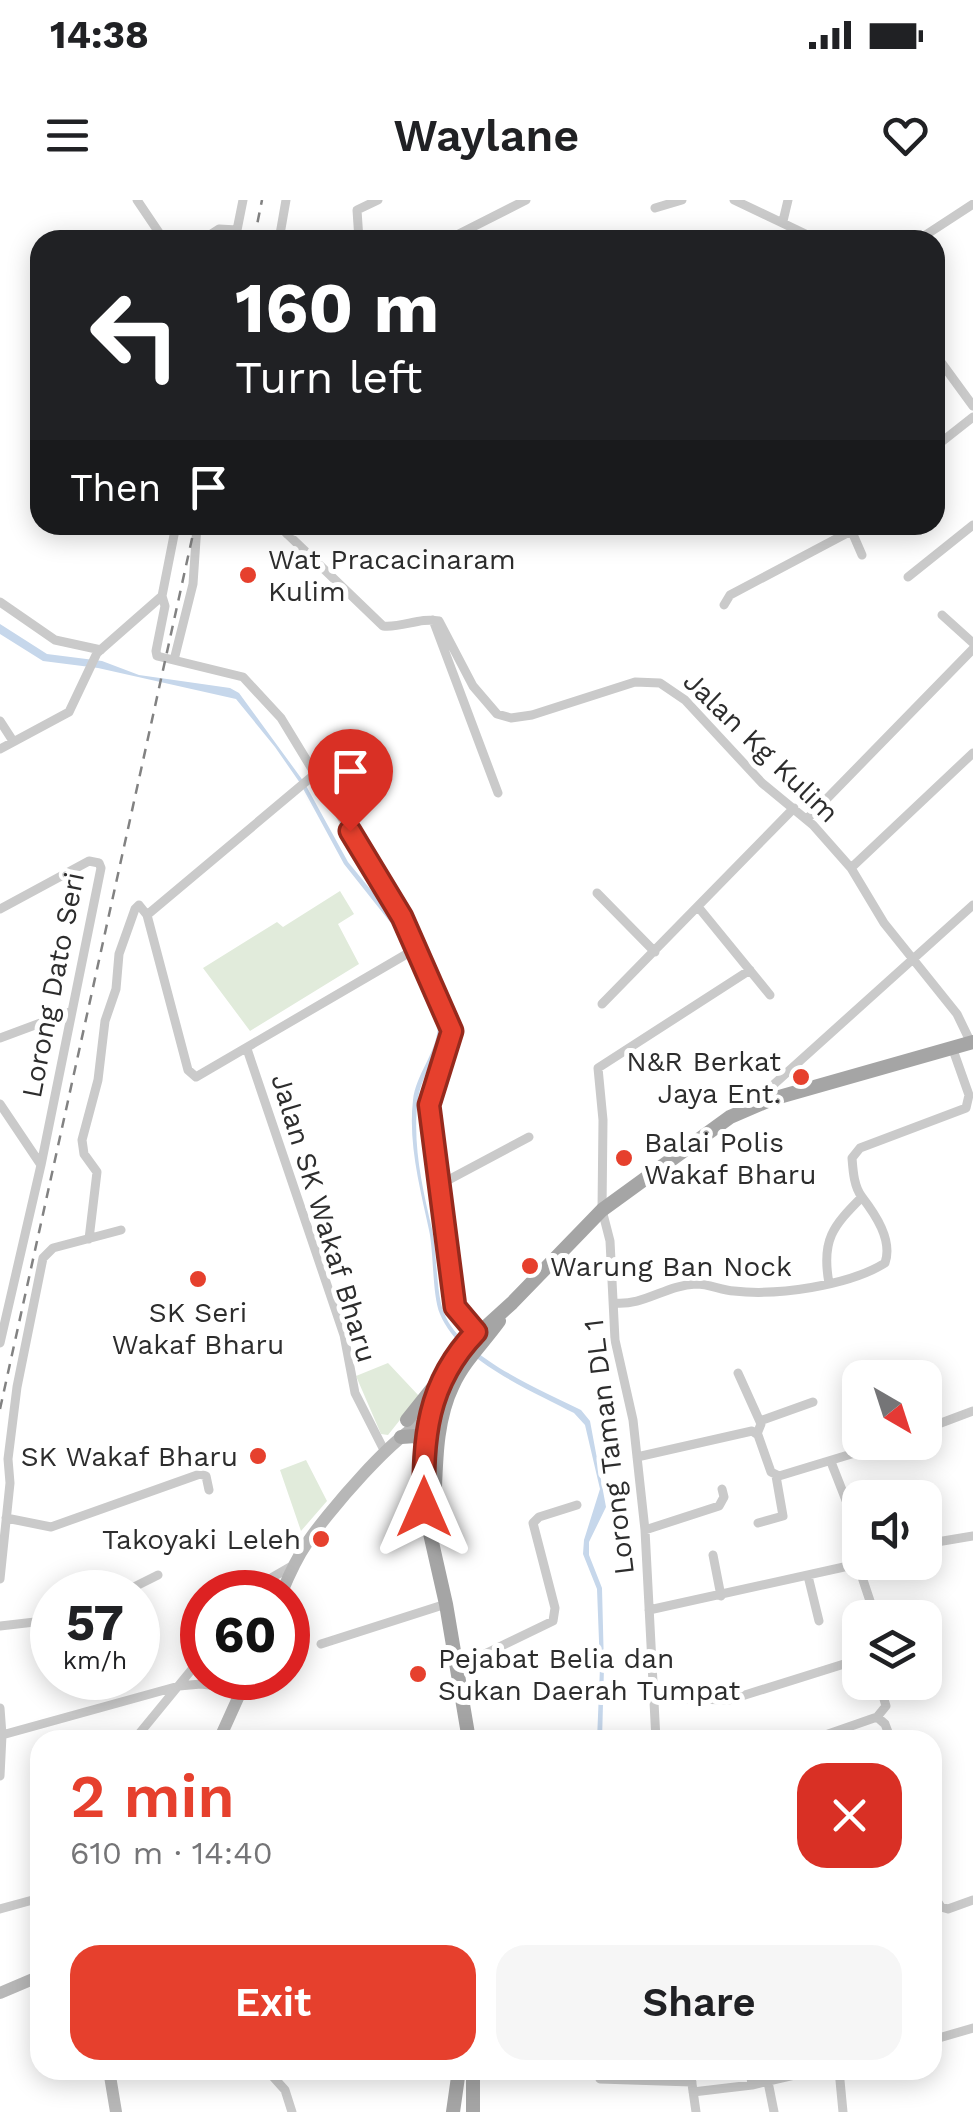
<!DOCTYPE html>
<meta charset="utf-8">
<style>
:root{--surface:#fff;--page:#f6f6f6;--text:#202124;--muted:#757577;--accent:#e6402d}
body{margin:0;font-family:"Work Sans",sans-serif;background:var(--page);color:var(--text);height:100vh;display:flex;flex-direction:column;font-size:38px;white-space:nowrap}
*{box-sizing:border-box;margin:0}
p{font-size:32px;color:var(--muted)}
.icon{flex:none;width:55px;height:55px;fill:none;stroke:currentColor;stroke-width:2;stroke-linecap:round;stroke-linejoin:round}
.map{position:relative;flex:1;overflow:hidden}
.drawer{position:absolute;left:30px;top:1530px;width:912px;height:350px;display:flex;flex-direction:column;background:var(--surface);border-radius:30px;box-shadow:0 5px 25px #0003}
.drawer>*{flex:none}
.top-card{position:absolute;left:30px;top:30px;width:915px;height:305px;border-radius:30px;box-shadow:0 5px 25px #0003;background:#202124;color:#fff;overflow:hidden}
.needle{width:65px;rotate:141deg}
.tools{position:absolute;left:842px;top:1160px;display:grid;gap:20px}
.tools a{display:grid;place-items:center;width:100px;height:100px;border-radius:20px;background:var(--surface);box-shadow:0 5px 25px #0003;font-size:50px}
.speed{position:absolute;left:30px;top:1370px;display:flex;gap:20px;font-size:50px;font-weight:700;text-align:center}
.speed>*{display:grid;place-content:center;width:130px;height:130px;border-radius:50%;background:var(--surface);box-shadow:0 5px 25px #0003;line-height:1}
.speed small{font-size:25px;font-weight:400}
.speed .limit{border:15px solid #d22;background:#fff;color:#111}
.pin{position:absolute;display:grid;place-items:center;width:85px;height:85px;color:#fff;margin:-102px -42px;border-radius:50% 50% 50% 0;rotate:-45deg;box-shadow:0 0 10px #0007}
.pin .icon{rotate:45deg}
.me{position:absolute;width:110px;margin:-55px;rotate:0deg;stroke-linejoin:round;filter:drop-shadow(0 0 8px #0008)}
.turn{display:flex;align-items:center;gap:35px;height:210px;padding:0 40px;font-size:45px}
.turn .icon{width:130px;height:130px;stroke-width:2.5}
.turn b{display:block;font-size:70px;line-height:85px}
.then{display:flex;align-items:center;height:95px;padding:0 40px;background:#0003;gap:20px;font-size:38px}
.round{display:grid;place-items:center;flex:none;width:105px;height:105px;border-radius:30px;background:var(--page)}
.head{display:flex;align-items:center;justify-content:space-between;height:170px;padding:0 40px}
h1{font-size:60px;font-weight:600;line-height:75px;color:var(--accent)}
.primary-button{display:flex;gap:20px;margin-top:auto;padding:20px 40px}
.primary-button a{flex:1;height:115px;border-radius:30px;background:var(--accent);color:#fff;font-size:40px;font-weight:600;line-height:115px;text-align:center}
.primary-button a+a{background:var(--page);color:var(--text)}
.status{display:flex;justify-content:space-between;align-items:center;height:70px;padding:0 50px;background:var(--surface);direction:ltr}
.status svg{height:28px;fill:currentColor}
header{display:flex;justify-content:space-between;align-items:center;height:130px;padding:0 40px;background:var(--surface);font-size:45px;font-weight:600}
.map>svg:first-child{display:block}
</style>
<div class="status"><b>14:38</b><svg viewBox="0 0 49 12"><path d="M0 12V9h3v3zM5 12V6h3v6zM10 12V3h3v9zM15 12V0h3v12zM26 1h20v11H26zM47 4h2v5h-2z"/></svg></div>
<header><svg class="icon" aria-label="menu" viewBox="0 0 24 24"><path d="M4 6h16M4 12h16M4 18h16"/></svg>Waylane<svg class="icon" aria-label="heart" viewBox="0 0 24 24"><path d="M12 20l-8-8c-3-5 5-10 8-4 3-6 11-1 8 4z"/></svg></header>
<div class="map">
<svg width="973" height="1912" viewBox="0 0 973 1912">
<rect width="100%" height="100%" fill="#fff"/>
<path fill="#e1ebdb" d="M 340,691 L 354,714 L 338,724 L 359,764 L 250,831 L 203,768 L 277,722 L 283,727 Z
M 388,1163 L 419,1196 L 388,1235 L 381,1234 L 356,1176 Z
M 306,1260 L 327,1301 L 301,1331 L 280,1270 Z"/>
<path fill="#c6d7eb" d="M 0,424 L 47,454 L 102,461 L 139,475 L 230,488 L 239,493 L 304,582 L 348,662 L 398,723 L 442,827 C 440,853 422,873 418,899 C 412,942 422,987 432,1029 C 437,1052 436,1094 444,1113 C 462,1158 540,1189 581,1210 L 590,1221 L 606,1307 L 589,1342 L 589,1355 L 602,1388 L 604,1467 L 602,1540 L 597,1540 L 600,1467 L 597,1389 L 583,1354 L 584,1340 L 600,1289 L 585,1225 L 574,1213 C 532,1191 459,1161 440,1114 C 432,1095 434,1053 429,1030 C 420,988 408,943 413,900 C 416,874 436,854 438,827 L 394,727 L 344,664 L 300,583 L 275,547 L 236,499 L 98,468 L 43,461 L 0,434 Z"/>
<g fill="none" stroke-linecap="round" stroke-linejoin="round">
<path stroke="#cacaca" stroke-width="9" d="M 137,0 L 164,40
M 734,0 L 818,40
M 655,8 L 682,0
M 783,21 L 788,0
M 202,40 L 219,29 L 237,30
M 235,40 L 243,0
M 279,40 L 286,0
M 359,40 L 357,10 L 378,0
M 447,40 L 526,0
M 918,40 L 973,4
M 935,154 L 973,206
M 935,247 L 973,217
M 278,325 L 383,426 C 403,428 419,417 439,421 L 473,486 L 497,514 L 511,518 L 532,515 L 635,482 L 660,483 L 685,500 L 762,583 L 813,625 L 851,668 L 884,723 L 957,814 L 971,843
M 849,325 L 862,355
M 287,334 L 305,325
M 908,377 L 973,325
M 162,396 L 165,406 L 156,451 L 157,456 L 243,477 L 281,518 L 402,717 L 452,831 L 429,905 L 437,986 L 455,1107 L 477,1132
M 0,402 L 55,440 L 101,450
M 724,405 L 730,395 L 851,331
M 942,415 L 973,443
M 433,420 L 498,593
M 174,460 L 193,384 L 197,325
M 0,521 L 13,541
M 0,549 L 69,512 L 97,453 L 162,396 L 176,325
M 807,619 L 973,449
M 851,668 L 973,553
M 597,693 L 655,752
M 699,708 L 770,795
M 0,709 L 89,661 L 99,663 L 101,668 L 41,965 L 0,1143
M 147,715 L 315,574
M 602,804 L 794,608
M 0,838 L 70,812
M 247,849 L 344,1135 L 355,1193 L 385,1252
M 0,904 L 41,965
M 752,904 L 973,705
M 437,986 L 529,937
M 89,1039 L 97,972 L 84,954 L 82,940 L 98,880 L 105,821 L 116,789 L 119,754 L 135,709 L 139,705 L 147,715 L 188,870 L 196,877 L 417,748
M 829,1083 C 821,1040 833,1026 862,997
M 614,1103 C 644,1106 666,1085 696,1084 C 709,1084 721,1090 734,1091 C 776,1096 848,1086 885,1063 C 893,1040 875,1014 862,997 C 854,987 853,971 852,958 L 860,948 L 966,908 L 969,895 L 952,847
M 738,1173 L 761,1224 L 757,1234
M 760,1221 L 813,1202
M 925,1229 L 973,1211
M 637,1257 L 752,1231 L 758,1235 L 771,1272 L 779,1276 L 891,1242
M 831,1262 L 853,1318 L 860,1323
M 6,1318 L 51,1327 L 200,1274 L 206,1276 L 209,1290
M 758,1323 L 783,1316 L 776,1276
M 645,1330 L 719,1306 L 724,1297 L 722,1289
M 925,1344 L 973,1336
M 713,1355 L 721,1396
M 808,1376 L 819,1421
M 0,1379 L 10,1283 L 8,1259 L 17,1187 L 43,1058 L 53,1048 L 121,1030
M 124,1392 L 158,1375
M 258,1392 L 273,1377 L 292,1366
M 649,1410 L 853,1365 L 860,1371 L 871,1404
M 0,1426 L 52,1420
M 321,1444 L 446,1404
M 458,1467 L 553,1421 L 555,1408 L 533,1323 L 539,1317 L 577,1305
M 656,1498 L 729,1500 L 860,1459
M 0,1508 L 2,1535
M 877,1517 L 886,1506 L 879,1482
M 134,1540 L 202,1457
M 656,1540 L 645,1330 L 633,1220 L 615,1140 L 610,1041 L 602,1010 L 603,920 L 598,868 L 750,770
M 811,1540 L 877,1517 L 885,1524 L 891,1540
M 0,1576 L 2,1535 L 179,1486 L 201,1484 L 242,1489
M 932,1670 L 933,1695 L 941,1707 L 948,1709 L 973,1700
M 0,1709 L 40,1698
M 932,1840 L 973,1828
M 267,1870 L 285,1890 L 292,1912
M 690,1870 L 696,1912
M 750,1870 L 752,1885
M 839,1870 L 843,1912
M 600,1879 L 692,1882
M 768,1882 L 774,1912
M 693,1892 L 752,1885 L 816,1870"/>
<path stroke="#b7b7b7" stroke-width="12" d="M 282,1392 C 289,1375 296,1359 307,1343 C 323,1318 401,1225 427,1222
M 219,1540 L 247,1478
M 0,1793 L 40,1776
M 109,1870 L 116,1912"/>
<path stroke="#a5a5a5" stroke-width="14" d="M 407,1220 L 435,1185
M 401,1237 L 416,1236 L 425,1247
M 433,1327 C 437,1280 432,1228 453,1185 C 464,1161 484,1142 499,1121
M 469,1540 L 446,1404 L 424,1307 L 423,1271 L 429,1214 L 446,1171 L 457,1153 L 512,1103 L 602,1010 L 730,917 L 772,899 L 973,842
M 453,1912 L 459,1870
M 473,1912 L 473,1870"/>
<path stroke="#828282" stroke-width="2.5" stroke-dasharray="10 8" stroke-linecap="butt" d="M 254,40 L 262,0
M 0,1209 L 195,325"/>
</g>
<g fill="none" stroke-linecap="round" stroke-linejoin="round">
<g stroke="#962a1d" stroke-width="25">
<path id="route" d="M 350,631 L 402,717 L 452,831 L 429,905 L 455,1107 L 476,1132 C 426,1184 423,1238 424,1307"/>
</g>
<use href="#route" stroke="#e6402d" stroke-width="18"/>
</g>
<g fill="#e6402d" stroke="#fff" stroke-width="4">
<circle cx="248" cy="375" r="10"/>
<circle cx="801" cy="877" r="10"/>
<circle cx="624" cy="958" r="10"/>
<circle cx="530" cy="1066" r="10"/>
<circle cx="198" cy="1079" r="10"/>
<circle cx="258" cy="1256" r="10"/>
<circle cx="321" cy="1339" r="10"/>
<circle cx="418" cy="1474" r="10"/>
</g>
<g text-anchor="middle" dominant-baseline="central" stroke-width="10" stroke-linejoin="round" paint-order="stroke">
<g font-size="28" fill="#2d2d2d" stroke="#fff" text-anchor="start">
<text x="268" y="359">Wat Pracacinaram<tspan x="268" dy="32">Kulim</tspan></text>
<text x="781" y="861" text-anchor="end">N&amp;R Berkat<tspan x="781" dy="32">Jaya Ent.</tspan></text>
<text x="644" y="942">Balai Polis<tspan x="644" dy="32">Wakaf Bharu</tspan></text>
<text x="550" y="1066">Warung Ban Nock</text>
<text x="198" y="1112" text-anchor="middle">SK Seri<tspan x="198" dy="32">Wakaf Bharu</tspan></text>
<text x="238" y="1256" text-anchor="end">SK Wakaf Bharu</text>
<text x="301" y="1339" text-anchor="end">Takoyaki Leleh</text>
<text x="438" y="1458">Pejabat Belia dan<tspan x="438" dy="32">Sukan Daerah Tumpat</tspan></text>
</g>
<g font-size="28" fill="#2d2d2d" stroke="#fff">
<text transform="translate(761 547) rotate(44)">Jalan Kg Kulim</text>
<text transform="translate(53 785) rotate(-79)">Lorong Dato Seri</text>
<text transform="translate(324 1018) rotate(73)">Jalan SK Wakaf Bharu</text>
<text transform="translate(609 1247) rotate(-97)">Lorong Taman DL 1</text>
</g>
</g>
</svg>
<div class="tools">
<a><svg class="needle" viewBox="-14 -14 28 28"><path d="M0-13l5 13h-10z" fill="#e53935"/><path d="M0 13l5-13h-10z" fill="#757577"/></svg></a>
<a><svg class="icon" aria-label="sound" viewBox="0 0 24 24"><path d="M4 9h4l5-4v14l-5-4H4zM17 9q2 3 0 6"/></svg></a>
<a><svg class="icon" aria-label="layers" viewBox="0 0 24 24"><path d="M12 4l9 5-9 5-9-5zM3 14l9 5 9-5"/></svg></a>
</div>
<div class="speed"><div>57<small>km/h</small></div><div class="limit">60</div></div>
<div class="pin" style="left:350px;top:631px;background:#d93025"><svg class="icon" aria-label="arrive" viewBox="0 0 24 24"><path d="M6 21V4h12l-3 4 3 4H6"/></svg></div>
<svg class="me" style="left:424px;top:1307px" viewBox="-20 -20 40 40"><path d="M0-17L14 15 0 8-14 15z" fill="#e6402d" stroke="#fff" stroke-width="4"/></svg>
<div class="top-card">
<div class="turn"><svg class="icon" aria-label="left" viewBox="0 0 24 24"><path d="M17 20v-9H6M10 6l-5 5 5 5"/></svg><div><b>160 m</b>Turn left</div></div>
<div class="then">Then<svg class="icon" aria-label="arrive" viewBox="0 0 24 24"><path d="M6 21V4h12l-3 4 3 4H6"/></svg></div>
</div>
<section class="drawer">
<div class="head"><div><h1>2 min</h1><p>610 m · 14:40</p></div><a class="round" style="background:#d93025;color:#fff"><svg class="icon" aria-label="close" viewBox="0 0 24 24"><path d="M6 6l12 12M18 6L6 18"/></svg></a></div>
<div class="primary-button"><a>Exit</a><a>Share</a></div>
</section>
</div>
